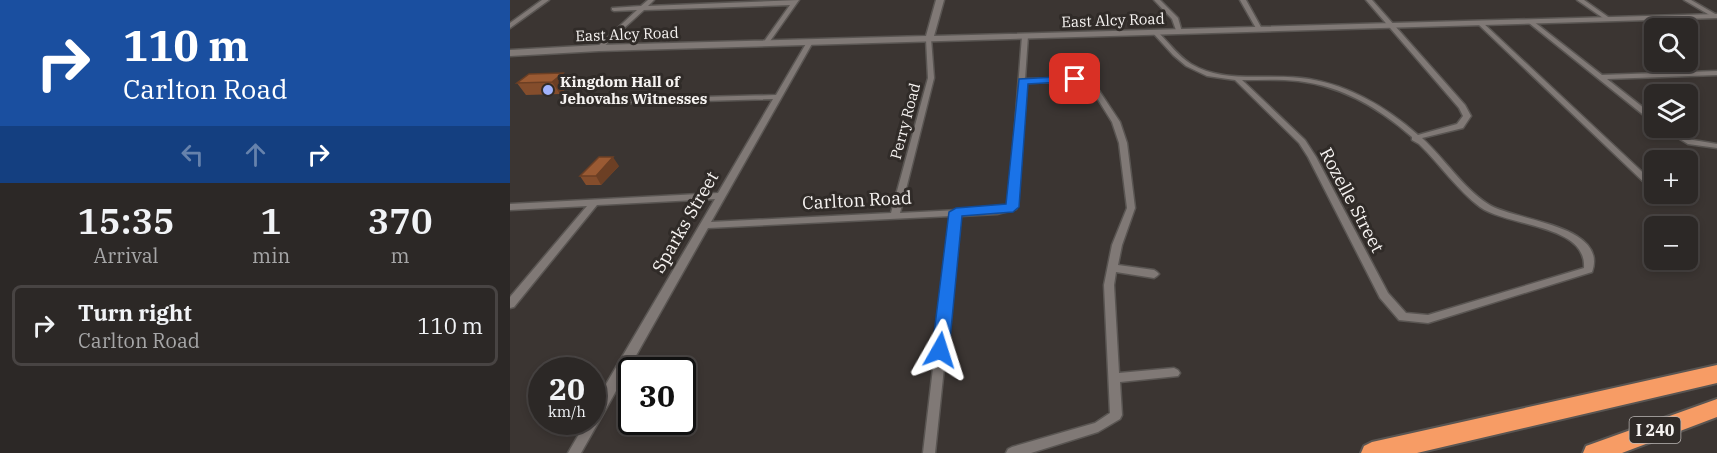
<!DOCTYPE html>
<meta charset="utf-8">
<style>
:root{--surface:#2c2826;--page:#383432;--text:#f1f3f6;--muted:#a6a6a7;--line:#484443}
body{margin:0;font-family:"IBM Plex Serif",serif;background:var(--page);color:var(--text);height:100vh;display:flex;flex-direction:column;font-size:22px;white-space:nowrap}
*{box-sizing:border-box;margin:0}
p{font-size:20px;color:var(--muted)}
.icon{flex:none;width:33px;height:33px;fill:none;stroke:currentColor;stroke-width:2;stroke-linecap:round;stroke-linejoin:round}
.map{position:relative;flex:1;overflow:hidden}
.panel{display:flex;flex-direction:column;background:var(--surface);width:510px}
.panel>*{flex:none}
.banner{background:#1a4fa0;color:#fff;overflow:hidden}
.fabs{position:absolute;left:1134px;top:18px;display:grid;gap:12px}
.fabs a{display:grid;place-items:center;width:54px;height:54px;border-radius:9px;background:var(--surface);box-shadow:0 3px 9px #0003,0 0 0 2px var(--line);font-size:30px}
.speed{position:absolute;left:18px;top:357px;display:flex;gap:12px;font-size:30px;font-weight:700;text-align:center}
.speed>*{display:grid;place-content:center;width:78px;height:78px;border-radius:50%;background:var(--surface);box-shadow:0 3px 9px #0003,0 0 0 2px var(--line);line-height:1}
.speed small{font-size:15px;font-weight:400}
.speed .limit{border:3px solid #111;border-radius:9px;background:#fff;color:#111}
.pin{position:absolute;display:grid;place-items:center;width:51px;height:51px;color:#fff;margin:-26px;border-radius:12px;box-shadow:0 3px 9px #0006}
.me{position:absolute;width:66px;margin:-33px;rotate:6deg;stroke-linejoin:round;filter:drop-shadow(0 0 4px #0008)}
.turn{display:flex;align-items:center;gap:21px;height:126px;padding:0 24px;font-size:27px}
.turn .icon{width:78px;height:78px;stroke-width:2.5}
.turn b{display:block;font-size:42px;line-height:51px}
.lanes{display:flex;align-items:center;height:57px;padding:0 24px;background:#0003;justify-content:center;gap:30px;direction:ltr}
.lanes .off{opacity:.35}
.eta{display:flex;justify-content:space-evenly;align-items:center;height:102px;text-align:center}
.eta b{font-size:36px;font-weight:600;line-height:42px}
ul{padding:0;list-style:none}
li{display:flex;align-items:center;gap:18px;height:81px;margin:0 12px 9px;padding:0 12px;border:3px solid var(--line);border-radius:9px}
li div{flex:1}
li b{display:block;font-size:22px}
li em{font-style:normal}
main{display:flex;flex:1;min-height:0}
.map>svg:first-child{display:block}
</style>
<main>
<section class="panel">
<div class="banner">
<div class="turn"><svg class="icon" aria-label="right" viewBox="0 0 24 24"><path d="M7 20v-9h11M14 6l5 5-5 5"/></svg><div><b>110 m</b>Carlton Road</div></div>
<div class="lanes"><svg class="icon off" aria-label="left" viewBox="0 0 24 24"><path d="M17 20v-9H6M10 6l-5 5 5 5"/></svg><svg class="icon off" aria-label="ahead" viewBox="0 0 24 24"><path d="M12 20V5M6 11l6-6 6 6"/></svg><svg class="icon" aria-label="right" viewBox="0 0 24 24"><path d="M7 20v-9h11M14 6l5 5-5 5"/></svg></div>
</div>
<div class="eta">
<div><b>15:35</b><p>Arrival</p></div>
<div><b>1</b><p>min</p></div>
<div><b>370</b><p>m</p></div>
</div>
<ul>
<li><svg class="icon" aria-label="right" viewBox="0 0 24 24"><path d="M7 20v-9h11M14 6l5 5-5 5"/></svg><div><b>Turn right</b><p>Carlton Road</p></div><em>110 m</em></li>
</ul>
</section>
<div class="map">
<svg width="1207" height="453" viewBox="0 0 1207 453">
<rect width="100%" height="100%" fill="#3b3532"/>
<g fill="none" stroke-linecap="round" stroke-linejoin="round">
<g stroke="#595552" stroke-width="3">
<path id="street" d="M 32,0 L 39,0 L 0,28 L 0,23 Z
M 138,0 L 144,0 L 138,6 L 289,0 L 258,44 L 256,45 L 253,43 L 280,5 L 134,10 L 91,49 L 87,49 L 87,47 L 127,10 L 104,11 L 102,10 L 102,8 L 131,6 Z
M 644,0 L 650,0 L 668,18 L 672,32 L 671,33 L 667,33 L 662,19 Z
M 730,0 L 736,0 L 752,29 L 751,30 L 747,30 Z
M 856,0 L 862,0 L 955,105 L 961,116 L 953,128 L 912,138 C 935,159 952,187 978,204 C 1003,221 1099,224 1082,272 L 918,323 L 889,320 L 870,298 L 798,157 L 789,143 L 725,80 L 697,76 L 676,66 L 663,55 L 643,33 L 648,32 C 659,43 668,56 681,64 C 716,85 760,72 799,79 C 841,86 876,107 908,135 L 947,124 L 953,116 L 949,108 ZM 732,80 C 751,80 769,79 788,81 C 832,86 869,108 902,137 L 902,140 L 909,144 C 930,164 947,190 970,207 C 998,227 1077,224 1074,268 L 918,315 L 896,313 L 878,293 L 806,157 L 795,140 Z
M 1067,0 L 1074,0 L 1101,19 L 1096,20 Z
M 1174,0 L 1181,0 L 1207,15 L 1207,17 L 1203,17 Z
M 1019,21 L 1023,21 L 1092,75 L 1207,71 L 1207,75 L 1097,79 L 1144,116 L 1144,121 L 1141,121 L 1019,23 Z
M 968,22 L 972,22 L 1144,183 L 1144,189 L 1141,189 L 968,24 Z
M 515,34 L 518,36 L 515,79 L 577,78 L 584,83 L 610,122 L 617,143 L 625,208 L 612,245 L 608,265 L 644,270 L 647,272 L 649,274 L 647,276 L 644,278 L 606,272 L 604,285 L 609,373 L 664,368 L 668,370 L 670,373 L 668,376 L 610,382 L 612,415 L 610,419 L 588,432 L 521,453 L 496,453 L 498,449 L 502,447 L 585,423 L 600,413 L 594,285 L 602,245 L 617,208 L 609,143 L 602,122 L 579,85 L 573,81 L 515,83 L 507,207 L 506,209 L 487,214 L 450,216 L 425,453 L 413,453 L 441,216 L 198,228 L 71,453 L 58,453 L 76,422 L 82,422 L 82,408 L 205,199 L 87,205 L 4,307 L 0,308 L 0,297 L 77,206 L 0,210 L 0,204 L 208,193 L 263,99 L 86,104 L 82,102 L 83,100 L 266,95 L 297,42 L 302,41 L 303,42 L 201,222 L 381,213 L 418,78 L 416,39 L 421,38 L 424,78 L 390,213 L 487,208 L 499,205 L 512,36 Z
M 1152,128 L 1161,128 L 1183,140 L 1207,144 L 1207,148 L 1178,144 Z"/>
</g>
<g stroke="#595552" stroke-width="3">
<path id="secondary" d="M 426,0 L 434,0 L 424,36 L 1207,14 L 1207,18 L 89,51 L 0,56 L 0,50 L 89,45 L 416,36 Z"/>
</g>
<g stroke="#595552" stroke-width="4">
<path id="highway" d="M 1207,365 L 1207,383 L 907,453 L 851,453 L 854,446 L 862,442 Z
M 1207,399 L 1207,417 L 1112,453 L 1073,453 L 1076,446 Z"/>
</g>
<use href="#street" fill="#807976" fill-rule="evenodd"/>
<use href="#secondary" fill="#807976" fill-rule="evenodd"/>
<use href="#highway" fill="#f79c65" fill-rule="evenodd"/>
</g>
<path fill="#844d2c" d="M 53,73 L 60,85 L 50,94 L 16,95 L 7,83 Z
M 109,166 L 91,185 L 76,185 L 70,176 Z"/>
<path fill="#6c3f24" d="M 53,73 L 60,85 L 50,94 L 42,82 Z
M 103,157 L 109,166 L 91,185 L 86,176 Z"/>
<path fill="#9a5a33" stroke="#6c3f24" stroke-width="1.5" d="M 53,73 L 42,82 L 7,83 L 19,74 Z
M 89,157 L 103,157 L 86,176 L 70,176 Z"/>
<path fill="#1a73e8" stroke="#114b97" stroke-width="1.5" d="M 565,76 L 569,77 L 569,81 L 518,84 L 509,207 L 503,212 L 452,216 L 439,350 L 436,354 L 430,356 L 425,354 L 422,350 L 439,212 L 446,208 L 496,204 L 509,79 Z"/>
<circle fill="#a1b3fd" stroke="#302b28" stroke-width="2" cx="38" cy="90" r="6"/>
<g text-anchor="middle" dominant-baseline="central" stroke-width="6" stroke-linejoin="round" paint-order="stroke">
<g font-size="15" fill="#f6f3f1" stroke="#302b28">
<text transform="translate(603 20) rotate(-2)">East Alcy Road</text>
<text transform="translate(117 34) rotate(-2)">East Alcy Road</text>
<text transform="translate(395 121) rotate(-75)">Perry Road</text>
</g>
<g font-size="15" font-weight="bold" fill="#f6f3f1" stroke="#302b28" text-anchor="start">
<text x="50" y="81">Kingdom Hall of<tspan x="50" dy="17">Jehovahs Witnesses</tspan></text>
</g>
<rect fill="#302b28" stroke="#bbb7b5" stroke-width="1.5" x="1119.5" y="417" width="51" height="26" rx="4.5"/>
<g font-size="16" font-weight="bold" fill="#f6f3f1">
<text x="1145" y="430">I 240</text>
</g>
<g font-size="18" fill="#f6f3f1" stroke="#302b28">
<text transform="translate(347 200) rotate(-3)">Carlton Road</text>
<text transform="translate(842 200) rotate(62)">Rozelle Street</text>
<text transform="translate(175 222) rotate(-60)">Sparks Street</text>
</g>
</g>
</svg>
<div class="fabs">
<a><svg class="icon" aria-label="search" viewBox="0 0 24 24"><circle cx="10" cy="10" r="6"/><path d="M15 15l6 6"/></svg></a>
<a><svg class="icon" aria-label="layers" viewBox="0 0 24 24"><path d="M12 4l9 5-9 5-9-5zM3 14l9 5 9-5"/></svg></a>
<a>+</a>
<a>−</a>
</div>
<div class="speed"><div>20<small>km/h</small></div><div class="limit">30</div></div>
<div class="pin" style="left:565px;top:79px;background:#d93025"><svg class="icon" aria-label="arrive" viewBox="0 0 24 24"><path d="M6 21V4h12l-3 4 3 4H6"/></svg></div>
<svg class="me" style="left:430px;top:350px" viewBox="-20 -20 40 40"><path d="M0-17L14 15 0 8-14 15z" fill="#1a73e8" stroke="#fff" stroke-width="4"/></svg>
</div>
</main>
